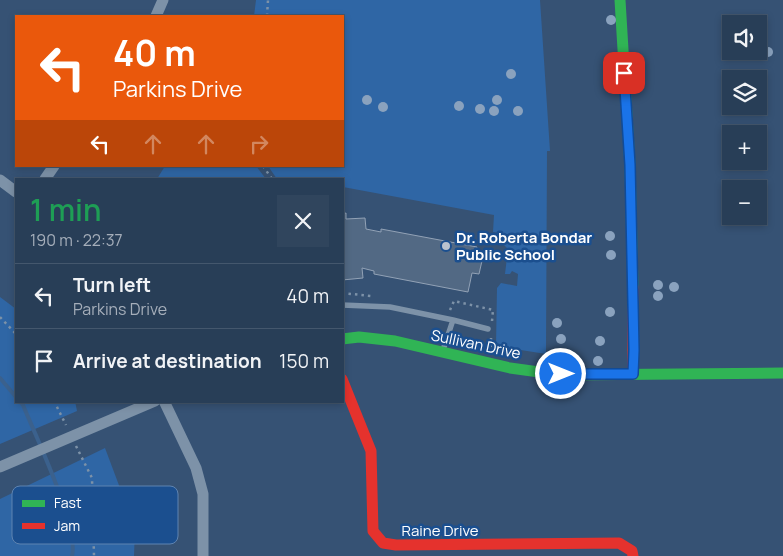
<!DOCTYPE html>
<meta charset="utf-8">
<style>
:root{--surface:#283e57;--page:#30455d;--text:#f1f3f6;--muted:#a5aeba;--line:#44576d}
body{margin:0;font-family:Manrope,sans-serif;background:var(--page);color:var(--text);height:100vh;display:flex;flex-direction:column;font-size:19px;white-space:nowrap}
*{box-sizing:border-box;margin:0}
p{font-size:16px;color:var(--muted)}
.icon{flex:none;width:28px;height:28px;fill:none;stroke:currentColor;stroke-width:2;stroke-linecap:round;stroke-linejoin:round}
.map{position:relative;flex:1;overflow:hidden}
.sheet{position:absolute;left:15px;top:178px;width:329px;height:225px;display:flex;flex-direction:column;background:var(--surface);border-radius:0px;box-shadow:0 2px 8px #0003,0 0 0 1px var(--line)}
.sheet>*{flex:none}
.banner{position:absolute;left:15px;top:15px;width:329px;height:152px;border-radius:0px;box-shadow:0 2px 8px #0003,0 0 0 1px var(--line);background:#ea580c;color:#fff;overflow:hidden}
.fabs{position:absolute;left:722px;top:15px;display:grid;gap:10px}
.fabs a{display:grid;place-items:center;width:45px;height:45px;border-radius:0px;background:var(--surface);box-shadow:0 2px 8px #0003,0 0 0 1px var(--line);font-size:25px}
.pin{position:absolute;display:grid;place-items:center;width:42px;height:42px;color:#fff;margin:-21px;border-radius:10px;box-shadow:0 2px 8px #0006}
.me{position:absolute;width:55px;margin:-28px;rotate:90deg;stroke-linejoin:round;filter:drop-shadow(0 0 4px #0008)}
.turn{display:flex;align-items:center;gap:18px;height:105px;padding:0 15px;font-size:22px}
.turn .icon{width:65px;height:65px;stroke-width:2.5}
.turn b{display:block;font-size:35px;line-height:42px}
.lanes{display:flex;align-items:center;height:48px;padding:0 15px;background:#0003;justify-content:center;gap:25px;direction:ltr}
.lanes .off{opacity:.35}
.round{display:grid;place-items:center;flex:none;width:52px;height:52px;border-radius:0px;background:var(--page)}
.head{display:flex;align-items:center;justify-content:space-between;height:85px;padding:0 15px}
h1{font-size:30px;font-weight:600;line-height:38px;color:#1e9e55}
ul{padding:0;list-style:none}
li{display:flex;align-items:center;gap:15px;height:65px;padding:0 15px;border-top:1px solid var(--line)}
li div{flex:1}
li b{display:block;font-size:19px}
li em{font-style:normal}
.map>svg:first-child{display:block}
</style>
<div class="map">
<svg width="783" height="556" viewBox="0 0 783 556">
<rect width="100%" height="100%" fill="#365274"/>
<path fill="#2f66a5" d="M 256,0 L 540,0 L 550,151 L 547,151 L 546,354 L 496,346 L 497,288 L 501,283 L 517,286 L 518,274 L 512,271 L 510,274 L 505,274 L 508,249 L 504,245 L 506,234 L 493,232 L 494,215 L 343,187 L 342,179 L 277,179 L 268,166 L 342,166 L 342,16 L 254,16 Z
M 165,166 L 256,166 L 266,179 L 157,179 Z
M 0,297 L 16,309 L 16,401 L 75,401 L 77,411 L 0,444 Z
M 105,448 L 135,528 L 134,556 L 0,556 L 0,499 Z"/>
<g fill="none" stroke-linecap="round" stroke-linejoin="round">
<path stroke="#3b618d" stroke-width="4" d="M 0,378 L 16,397
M 20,401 L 23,405 C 36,437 79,526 72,556"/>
</g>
<path fill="#526984" stroke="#92a2b6" d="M 346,213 L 346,219 L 365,218 L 366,229 L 381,232 L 381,229 L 477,247 L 476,251 L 484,252 L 479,274 L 472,273 L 468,292 L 374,274 L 374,271 L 362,268 L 363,278 L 342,280 L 342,214 Z"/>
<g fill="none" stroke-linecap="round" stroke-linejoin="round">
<path stroke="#7d92a8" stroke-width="2.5" stroke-dasharray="2.5 4" stroke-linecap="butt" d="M 267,16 L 268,0
M 263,166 L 272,179
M 342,293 L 371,296
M 450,310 L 454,301 L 493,310 L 492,321
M 0,317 L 16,334
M 491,347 L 491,337
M 54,401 L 66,425
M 76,446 L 92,478 L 94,556"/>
<path stroke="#7d92a8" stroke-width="5.5" d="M 342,305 L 390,307 L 453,320
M 443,350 L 453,320 L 488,329"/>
<path stroke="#7d92a8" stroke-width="11" d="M 156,16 L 163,0
M 45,179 L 54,166
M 0,180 L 16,192
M 164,401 L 196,468 L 203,494 L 203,556
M 0,467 L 155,401"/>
<path stroke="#30b455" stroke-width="11" d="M 620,0 L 630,165 L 633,287
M 342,339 L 359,337 L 395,341 L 510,368 L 561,375 L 783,373"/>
<path stroke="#e5322d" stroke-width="11" d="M 633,287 L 633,374
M 342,379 L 371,451 L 373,531 L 383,543 L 396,545 L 619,543 L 632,551 L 633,556"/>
</g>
<g fill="#8aa2be">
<circle cx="611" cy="20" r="5"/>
<circle cx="768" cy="52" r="5"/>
<circle cx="511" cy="74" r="5"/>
<circle cx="367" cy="100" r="5"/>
<circle cx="497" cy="100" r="5"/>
<circle cx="459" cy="106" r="5"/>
<circle cx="383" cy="107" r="5"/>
<circle cx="480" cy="109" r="5"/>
<circle cx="494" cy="111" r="5"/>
<circle cx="518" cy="111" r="5"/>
<circle cx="610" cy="236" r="5"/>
<circle cx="611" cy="255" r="5"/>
<circle cx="658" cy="285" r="5"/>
<circle cx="674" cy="287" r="5"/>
<circle cx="658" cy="296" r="5"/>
<circle cx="610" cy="312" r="5"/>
<circle cx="557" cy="323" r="5"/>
<circle cx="561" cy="339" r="5"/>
<circle cx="600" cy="341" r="5"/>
<circle cx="571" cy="359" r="5"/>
<circle cx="598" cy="361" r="5"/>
</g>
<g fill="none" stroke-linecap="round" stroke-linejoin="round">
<g stroke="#114b97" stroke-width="12">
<path id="route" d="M 561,374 L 633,374 L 634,350 L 630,165 L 624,73"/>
</g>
<use href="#route" stroke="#1a73e8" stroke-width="9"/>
</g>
<circle fill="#b9c2ce" stroke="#1b4f8f" stroke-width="2" cx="446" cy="246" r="5"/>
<g text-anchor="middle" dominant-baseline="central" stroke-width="5" stroke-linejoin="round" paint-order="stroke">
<g font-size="15" font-weight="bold" fill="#fff" stroke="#1b4f8f" text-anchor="start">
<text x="456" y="237">Dr. Roberta Bondar<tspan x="456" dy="17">Public School</tspan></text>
</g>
<g font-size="15" fill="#fff" stroke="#1b4f8f">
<text transform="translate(476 344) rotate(12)">Sullivan Drive</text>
<text x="440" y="530">Raine Drive</text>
</g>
</g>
<rect x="12" y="486" width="166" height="58" rx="8" fill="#1b4f8f" stroke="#5f84b1" stroke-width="1"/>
<rect x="22" y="500" width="23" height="7" fill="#30b455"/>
<rect x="22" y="523" width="23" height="6" fill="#e5322d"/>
<g font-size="14" fill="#fff">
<text x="54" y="508">Fast</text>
<text x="54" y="531">Jam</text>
</g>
</svg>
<div class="fabs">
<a><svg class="icon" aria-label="sound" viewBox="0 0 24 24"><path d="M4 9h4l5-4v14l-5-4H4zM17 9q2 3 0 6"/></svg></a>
<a><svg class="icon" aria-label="layers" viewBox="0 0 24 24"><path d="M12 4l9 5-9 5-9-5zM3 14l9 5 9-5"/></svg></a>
<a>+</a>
<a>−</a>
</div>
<div class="pin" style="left:624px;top:73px;background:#d93025"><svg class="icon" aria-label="arrive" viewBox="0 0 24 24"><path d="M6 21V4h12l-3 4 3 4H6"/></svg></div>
<svg class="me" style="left:561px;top:374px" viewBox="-20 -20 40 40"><circle r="17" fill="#1a73e8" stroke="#fff" stroke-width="3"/><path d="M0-11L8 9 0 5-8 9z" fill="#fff"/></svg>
<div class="banner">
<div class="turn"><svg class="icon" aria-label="left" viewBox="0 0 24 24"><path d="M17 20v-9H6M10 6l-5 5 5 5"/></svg><div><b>40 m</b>Parkins Drive</div></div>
<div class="lanes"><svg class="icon" aria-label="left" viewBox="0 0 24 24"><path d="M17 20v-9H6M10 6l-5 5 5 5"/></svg><svg class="icon off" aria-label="ahead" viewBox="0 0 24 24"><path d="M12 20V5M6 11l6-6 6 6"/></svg><svg class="icon off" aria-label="ahead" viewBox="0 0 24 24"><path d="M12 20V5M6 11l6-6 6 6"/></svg><svg class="icon off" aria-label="right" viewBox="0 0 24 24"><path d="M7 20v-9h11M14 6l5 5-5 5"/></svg></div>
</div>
<section class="sheet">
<div class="head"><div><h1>1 min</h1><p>190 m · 22:37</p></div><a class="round"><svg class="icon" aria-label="close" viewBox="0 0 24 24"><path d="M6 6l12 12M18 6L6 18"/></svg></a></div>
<ul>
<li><svg class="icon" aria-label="left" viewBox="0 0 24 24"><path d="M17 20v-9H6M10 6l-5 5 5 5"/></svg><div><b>Turn left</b><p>Parkins Drive</p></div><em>40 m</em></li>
<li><svg class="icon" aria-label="arrive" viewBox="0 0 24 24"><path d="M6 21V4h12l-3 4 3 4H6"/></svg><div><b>Arrive at destination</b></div><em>150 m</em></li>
</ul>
</section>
</div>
